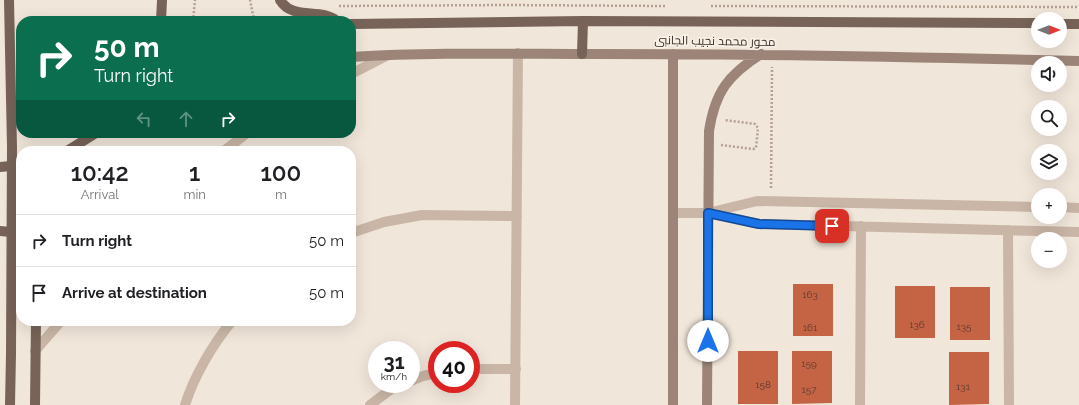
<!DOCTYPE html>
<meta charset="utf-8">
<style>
:root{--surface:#fff;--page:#f6f6f6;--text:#202124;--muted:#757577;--line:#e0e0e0}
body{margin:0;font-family:Raleway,Cairo,sans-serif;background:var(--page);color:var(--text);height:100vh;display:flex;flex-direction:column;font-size:15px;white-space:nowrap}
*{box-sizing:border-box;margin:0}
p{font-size:13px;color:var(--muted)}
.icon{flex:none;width:22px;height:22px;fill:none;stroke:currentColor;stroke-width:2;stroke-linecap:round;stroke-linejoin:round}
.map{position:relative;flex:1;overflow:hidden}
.drawer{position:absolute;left:16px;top:146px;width:340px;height:180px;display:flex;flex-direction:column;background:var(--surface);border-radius:16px;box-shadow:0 4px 16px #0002}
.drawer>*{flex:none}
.banner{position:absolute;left:16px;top:16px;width:340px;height:122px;border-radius:16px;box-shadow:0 4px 16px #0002;background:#0b6e4f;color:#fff;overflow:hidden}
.needle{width:26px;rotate:90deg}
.buttons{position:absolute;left:1031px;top:12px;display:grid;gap:8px}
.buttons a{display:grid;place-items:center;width:36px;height:36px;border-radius:50%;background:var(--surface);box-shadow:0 4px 16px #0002;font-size:20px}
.speed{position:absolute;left:368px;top:341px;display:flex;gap:8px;font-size:20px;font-weight:700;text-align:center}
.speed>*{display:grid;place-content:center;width:52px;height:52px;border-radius:50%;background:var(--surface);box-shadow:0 4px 16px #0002;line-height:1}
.speed small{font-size:10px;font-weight:400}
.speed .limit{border:6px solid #d22;background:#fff;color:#111}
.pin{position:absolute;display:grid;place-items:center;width:34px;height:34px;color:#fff;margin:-17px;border-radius:8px;box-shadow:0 2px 6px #0006}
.me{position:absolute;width:44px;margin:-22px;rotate:0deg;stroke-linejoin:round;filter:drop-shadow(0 0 3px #0008)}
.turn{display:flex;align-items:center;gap:14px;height:84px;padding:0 12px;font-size:18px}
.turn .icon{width:52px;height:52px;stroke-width:2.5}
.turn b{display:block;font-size:28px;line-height:34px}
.lanes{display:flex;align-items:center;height:38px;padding:0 12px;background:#0003;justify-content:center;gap:20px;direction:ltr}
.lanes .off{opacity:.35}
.eta{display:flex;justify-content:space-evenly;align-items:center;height:68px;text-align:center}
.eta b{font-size:24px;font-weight:600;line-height:28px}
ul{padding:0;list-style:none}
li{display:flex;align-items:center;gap:12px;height:52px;padding:0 12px;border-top:1px solid var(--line)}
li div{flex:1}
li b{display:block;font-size:15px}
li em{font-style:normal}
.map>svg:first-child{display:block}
</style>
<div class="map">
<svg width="1079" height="405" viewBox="0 0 1079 405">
<rect width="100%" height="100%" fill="#f1e6da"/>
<path fill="#c46445" d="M 793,284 L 833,284 L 833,336 L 793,336 Z
M 895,286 L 935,286 L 935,338 L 895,338 Z
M 950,287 L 990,287 L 990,340 L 950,340 Z
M 738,351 L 778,351 L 778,404 L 738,404 Z
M 792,351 L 832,351 L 832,403 L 792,404 Z
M 949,352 L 989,352 L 989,404 L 949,405 Z"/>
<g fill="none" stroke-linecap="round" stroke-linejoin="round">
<path stroke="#b5a091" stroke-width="2.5" stroke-dasharray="2 2" stroke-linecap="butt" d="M 339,6 L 506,5 L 666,6
M 711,6 L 1079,7
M 193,21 L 195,0
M 249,21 L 254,20 L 250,0
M 721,145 L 753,149 L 756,148 L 758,128 L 755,124 L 724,120
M 771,188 L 772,67"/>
<path stroke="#c9b6a6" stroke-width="10" d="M 351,74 L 388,55
M 224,151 L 247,133
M 1060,207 L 1079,208
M 712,212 L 757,201 L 1038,207
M 673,213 L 708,213 L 759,224 L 1079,232
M 1008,230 L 1009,405
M 351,233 L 384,222 L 422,215 L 517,216
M 35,351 L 61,321
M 471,369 L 516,369
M 411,381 L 423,376 L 437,373
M 185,405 C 194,376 213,344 232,321
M 370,405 L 394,387 L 403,384
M 515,405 L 518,53
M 860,405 L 861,226"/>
<path stroke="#9c8578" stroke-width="10" d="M 351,57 C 433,52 514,54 596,54 C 757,54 918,57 1079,61
M 673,405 L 673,54
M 707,405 L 709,131 C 715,92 728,75 761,54"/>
<path stroke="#776358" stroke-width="10" d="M 280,0 C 293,21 320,7 337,21
M 161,21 L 162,0
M 351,24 L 583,21 L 1038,23
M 1060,24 L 1079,24
M 582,54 L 583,21
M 67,151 L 96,133
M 0,167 L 21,165
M 0,231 L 21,233
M 10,405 L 11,354
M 35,405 L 36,321"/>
<path stroke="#776358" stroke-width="10" d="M 9,0 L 12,147 L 11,354"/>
</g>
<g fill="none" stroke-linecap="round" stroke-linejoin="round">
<g stroke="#114b97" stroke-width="10">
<path id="route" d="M 708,341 L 708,213 L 759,224 L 832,226"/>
</g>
<use href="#route" stroke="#1a73e8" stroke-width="7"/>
</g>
<g text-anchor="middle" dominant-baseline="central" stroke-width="3.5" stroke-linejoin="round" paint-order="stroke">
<g font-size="10" fill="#593a2e">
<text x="810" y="294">163</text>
<text x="917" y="324">136</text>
<text x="964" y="326">135</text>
<text x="810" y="327">161</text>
<text x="809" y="363">159</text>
<text x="763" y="384">158</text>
<text x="963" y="386">131</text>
<text x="809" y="389">157</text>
</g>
<g font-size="12" fill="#352c27" stroke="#f9f0e6">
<text transform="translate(715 41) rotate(1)">محور محمد نجيب الجانبى</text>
</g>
</g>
</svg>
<div class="buttons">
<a><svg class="needle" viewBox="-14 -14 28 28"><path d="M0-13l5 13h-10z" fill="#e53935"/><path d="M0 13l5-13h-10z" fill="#757577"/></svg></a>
<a><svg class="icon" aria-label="sound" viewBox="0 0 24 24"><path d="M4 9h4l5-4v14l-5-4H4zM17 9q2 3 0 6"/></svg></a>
<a><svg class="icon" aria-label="search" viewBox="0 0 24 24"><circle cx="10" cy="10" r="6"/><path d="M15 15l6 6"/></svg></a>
<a><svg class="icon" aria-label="layers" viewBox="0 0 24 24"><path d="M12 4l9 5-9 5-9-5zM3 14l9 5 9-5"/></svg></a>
<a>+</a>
<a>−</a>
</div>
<div class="speed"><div>31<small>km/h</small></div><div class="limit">40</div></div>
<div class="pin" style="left:832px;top:226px;background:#d93025"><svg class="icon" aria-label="arrive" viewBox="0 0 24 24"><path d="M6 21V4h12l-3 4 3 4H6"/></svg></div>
<svg class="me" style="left:708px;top:341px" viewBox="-20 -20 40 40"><circle r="19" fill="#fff"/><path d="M0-13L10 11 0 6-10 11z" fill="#1a73e8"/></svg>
<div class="banner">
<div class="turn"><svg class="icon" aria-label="right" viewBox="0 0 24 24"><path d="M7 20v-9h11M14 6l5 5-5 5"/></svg><div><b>50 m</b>Turn right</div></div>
<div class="lanes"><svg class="icon off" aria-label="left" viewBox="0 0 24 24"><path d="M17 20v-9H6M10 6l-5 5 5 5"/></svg><svg class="icon off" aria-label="ahead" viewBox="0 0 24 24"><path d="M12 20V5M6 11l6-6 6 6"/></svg><svg class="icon" aria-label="right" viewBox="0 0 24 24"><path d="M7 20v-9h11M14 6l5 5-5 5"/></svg></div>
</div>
<section class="drawer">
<div class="eta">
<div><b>10:42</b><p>Arrival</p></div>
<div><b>1</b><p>min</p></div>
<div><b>100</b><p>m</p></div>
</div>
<ul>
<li><svg class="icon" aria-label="right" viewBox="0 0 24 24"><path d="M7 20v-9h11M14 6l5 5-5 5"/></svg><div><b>Turn right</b></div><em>50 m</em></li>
<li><svg class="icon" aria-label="arrive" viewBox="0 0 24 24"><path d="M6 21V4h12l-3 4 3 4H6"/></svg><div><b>Arrive at destination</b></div><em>50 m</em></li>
</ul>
</section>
</div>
